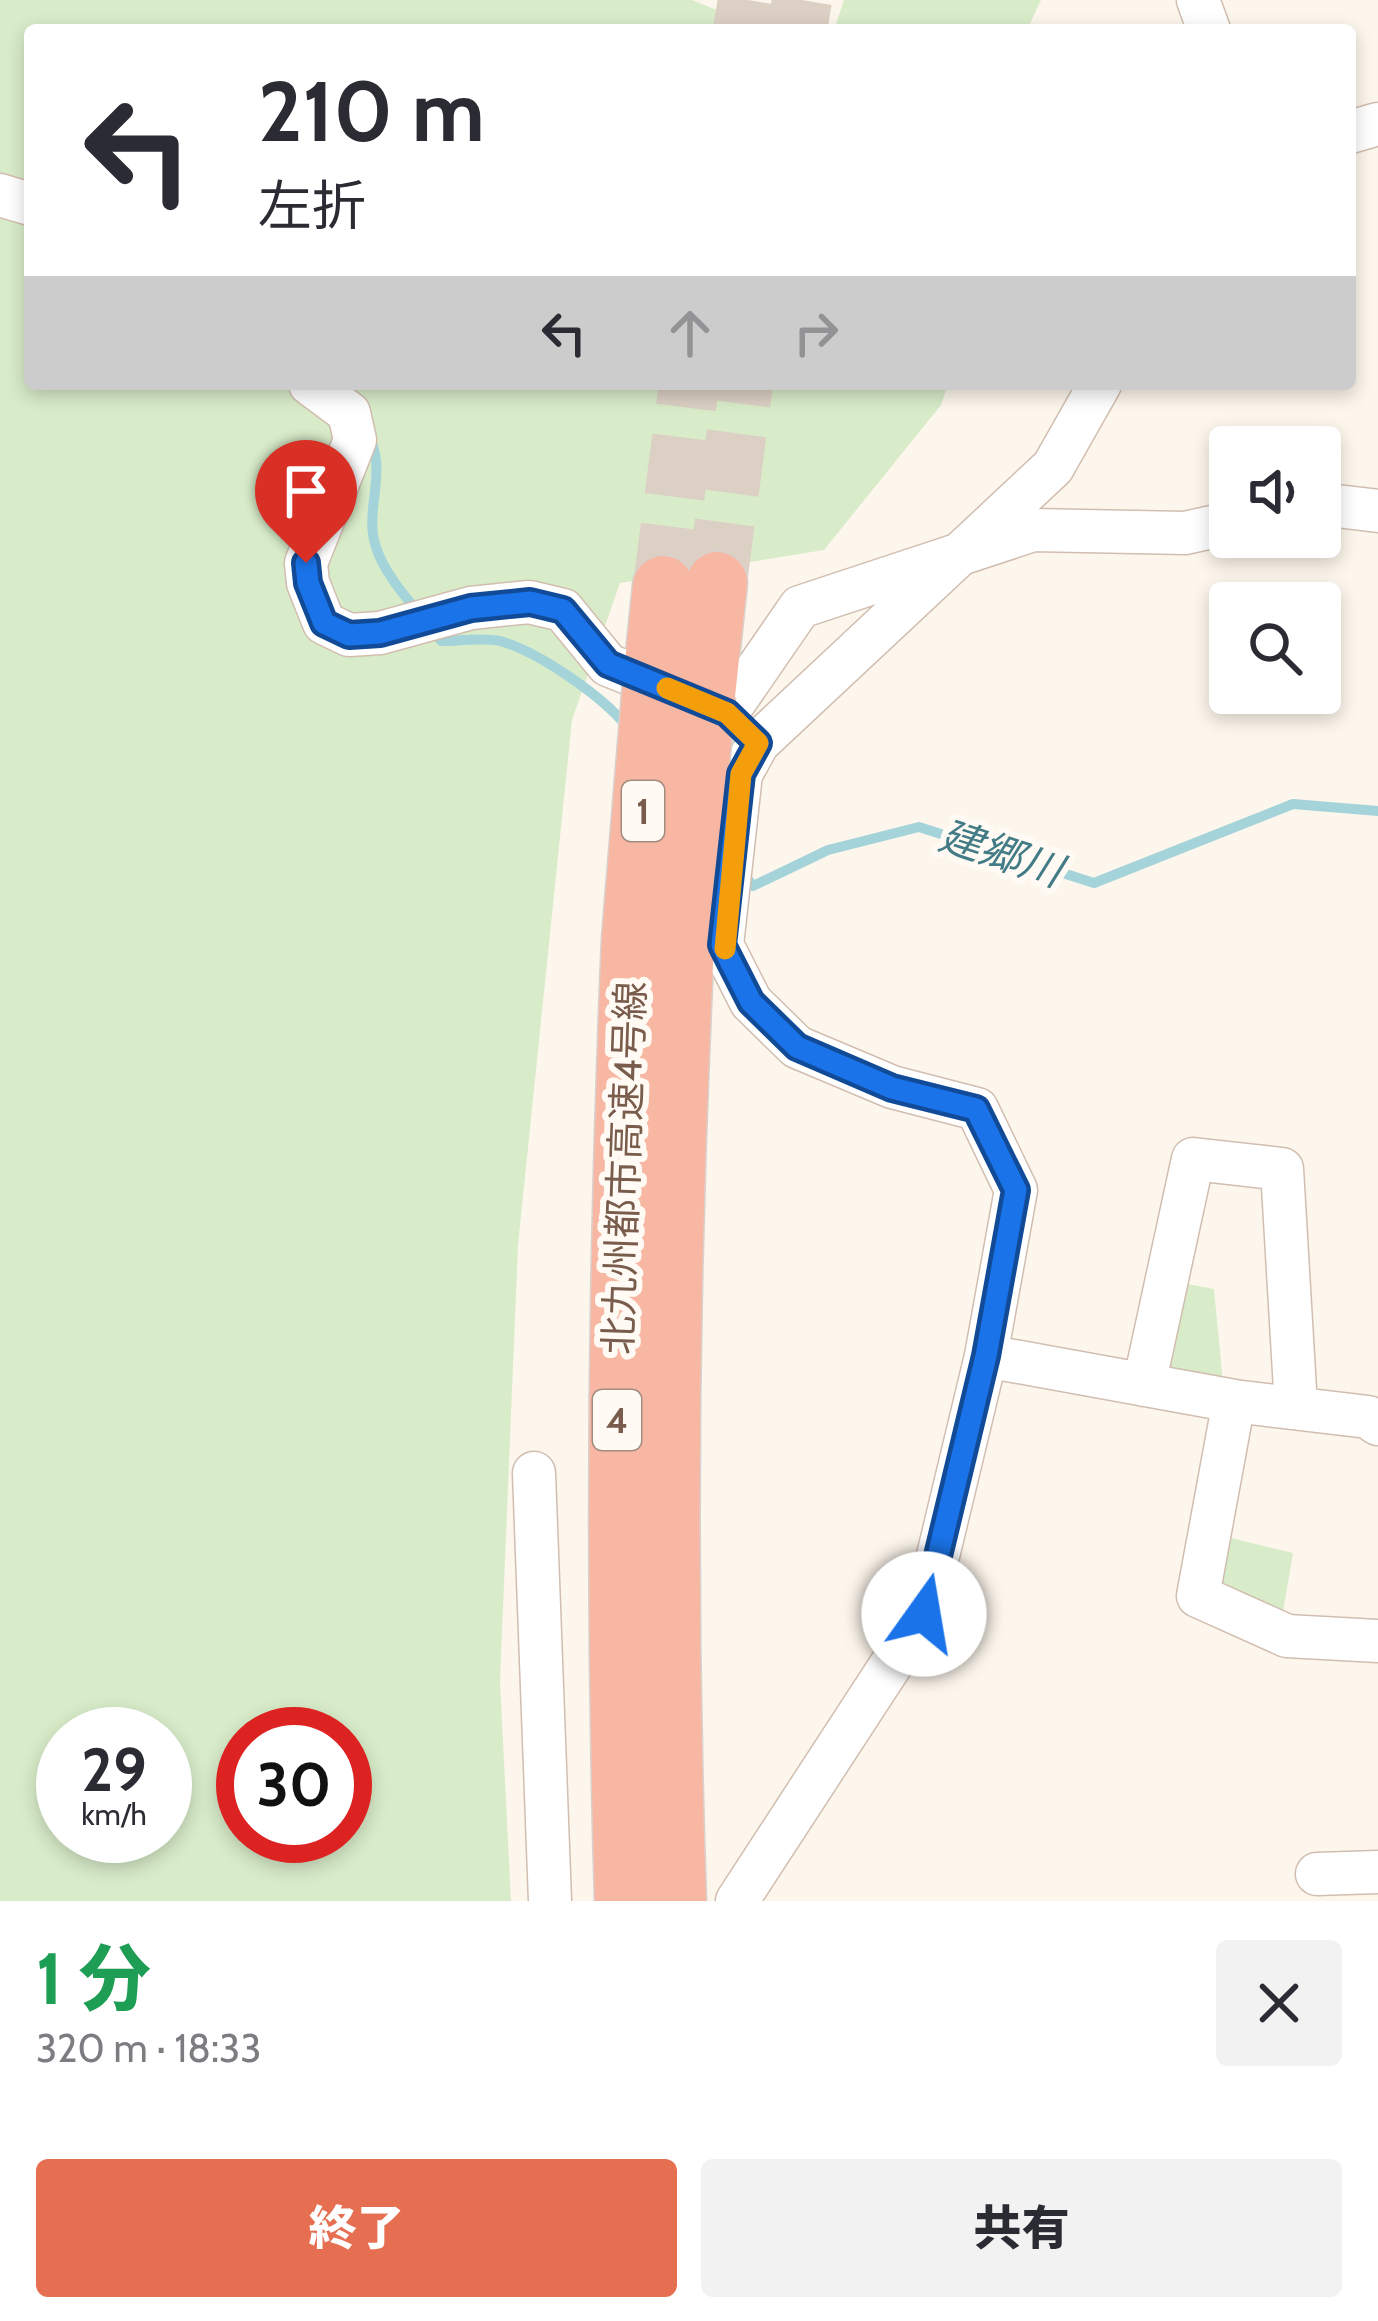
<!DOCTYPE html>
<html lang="ja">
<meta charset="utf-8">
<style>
:root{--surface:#fff;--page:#f2f2f3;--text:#2b2b33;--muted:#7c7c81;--accent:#e76f51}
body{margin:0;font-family:Cabin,"Noto Sans JP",sans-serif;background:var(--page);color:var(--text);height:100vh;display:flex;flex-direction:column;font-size:45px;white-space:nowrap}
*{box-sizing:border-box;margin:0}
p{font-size:39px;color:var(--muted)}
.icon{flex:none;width:66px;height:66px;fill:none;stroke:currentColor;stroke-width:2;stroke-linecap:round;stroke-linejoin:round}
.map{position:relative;height:1901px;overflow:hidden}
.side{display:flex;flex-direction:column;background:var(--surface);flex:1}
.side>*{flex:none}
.top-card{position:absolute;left:24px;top:24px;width:1332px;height:366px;border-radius:12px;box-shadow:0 6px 18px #0003;background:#fff;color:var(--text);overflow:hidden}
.fabs{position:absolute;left:1209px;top:426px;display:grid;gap:24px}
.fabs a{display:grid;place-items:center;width:132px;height:132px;border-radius:12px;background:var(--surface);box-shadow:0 6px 18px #0003;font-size:60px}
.speed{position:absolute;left:36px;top:1707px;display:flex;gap:24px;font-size:60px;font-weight:700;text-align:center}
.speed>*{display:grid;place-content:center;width:156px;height:156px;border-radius:50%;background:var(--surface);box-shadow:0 6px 18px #0003;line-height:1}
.speed small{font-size:30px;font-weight:400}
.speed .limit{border:18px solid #d22;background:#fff;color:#111}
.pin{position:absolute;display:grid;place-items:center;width:102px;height:102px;color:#fff;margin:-123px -51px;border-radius:50% 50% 50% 0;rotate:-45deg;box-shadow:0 0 12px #0007}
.pin .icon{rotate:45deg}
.me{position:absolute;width:132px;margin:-66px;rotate:13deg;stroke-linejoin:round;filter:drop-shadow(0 0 9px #0008)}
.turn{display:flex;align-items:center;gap:42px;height:252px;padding:0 36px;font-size:54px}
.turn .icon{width:156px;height:156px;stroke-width:2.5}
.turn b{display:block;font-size:84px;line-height:102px}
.lanes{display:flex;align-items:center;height:114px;padding:0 36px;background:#0003;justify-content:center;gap:60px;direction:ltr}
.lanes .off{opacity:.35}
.round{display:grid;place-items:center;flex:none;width:126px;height:126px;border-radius:12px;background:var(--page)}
.headline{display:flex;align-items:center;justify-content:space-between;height:204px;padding:0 36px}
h1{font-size:72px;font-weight:800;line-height:90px;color:#1e9e55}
.action{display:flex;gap:24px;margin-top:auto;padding:24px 36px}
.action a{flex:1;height:138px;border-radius:12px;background:var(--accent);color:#fff;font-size:48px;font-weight:800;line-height:138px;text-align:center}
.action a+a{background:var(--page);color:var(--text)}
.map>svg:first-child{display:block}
</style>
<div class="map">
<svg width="1378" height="1901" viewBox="0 0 1378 1901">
<rect width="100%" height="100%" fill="#fdf6ec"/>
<path fill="#d8ecc9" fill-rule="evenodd" d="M 0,0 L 692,0 L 765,30 L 30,30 L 30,384 L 948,384 L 941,405 L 824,550 L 620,583 L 572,720 L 518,1245 L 500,1681 L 511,1901 L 0,1901 ZM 63,1734 L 165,1734 L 165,1836 L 63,1836 ZM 243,1734 L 345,1734 L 345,1836 L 243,1836 Z
M 844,0 L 1041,0 L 1027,30 L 834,30 Z
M 1177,1282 L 1214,1289 L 1223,1383 L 1166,1375 Z
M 1223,1536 L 1293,1553 L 1283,1612 L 1222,1596 L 1211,1577 Z"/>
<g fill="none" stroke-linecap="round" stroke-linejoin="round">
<path stroke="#a5d3da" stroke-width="10" d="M 371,441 C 386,474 364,513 376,547 C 383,570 402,593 418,612
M 434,631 L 441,641 C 459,641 483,637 500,641 C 539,652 604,697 628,728
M 744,874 L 753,886 L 828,850 L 919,827 L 1094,883 L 1293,804 L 1378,811"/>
<path stroke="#dcd0c4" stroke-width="60" stroke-dasharray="60 30" stroke-linecap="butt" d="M 743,30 L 748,0
M 797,30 L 802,0
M 717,582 L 743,384
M 663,586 L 689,384"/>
<g stroke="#d1beb0" stroke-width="45">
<path id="minor" d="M 1198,0 L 1209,30
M 1350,132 L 1378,124
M 0,195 L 30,204
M 310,384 L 349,413 L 355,440 L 306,563 L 308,583 L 324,623 L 349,635 L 380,633 L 471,608 L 529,602 L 563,610 L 608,665 L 727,713 L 800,607 L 1033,530 L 1185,533 L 1230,523
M 1320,504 L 1378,511
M 986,1356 L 1234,1401 L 1368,1417 L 1378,1424
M 1144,1385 L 1193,1159 L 1282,1169 L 1296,1407
M 1234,1401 L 1198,1596 L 1287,1636 L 1378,1641
M 534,1473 L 550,1901
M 1317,1874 L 1378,1872
M 737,1901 L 924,1614 L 986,1356 L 1016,1190 L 977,1109 L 892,1087 L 797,1047 L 751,1002 L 722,945 L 741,774 L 758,743 L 1053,467 L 1100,384"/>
</g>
<g stroke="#dad1cd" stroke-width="63">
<path id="highway" d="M 653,683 L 663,586
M 705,695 L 717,582
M 625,1901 C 615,1578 618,1261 632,939
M 676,1901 C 665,1581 668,1263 684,943"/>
</g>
<use href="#minor" stroke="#fff" stroke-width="42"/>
<use href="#highway" stroke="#f7b7a3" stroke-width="60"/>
<g stroke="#dad1cd" stroke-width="63" stroke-linecap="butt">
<path id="highway-bridge" d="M 632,939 L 653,683
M 684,943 L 705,695"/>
</g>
<use href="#highway-bridge" stroke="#f7b7a3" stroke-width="60"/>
</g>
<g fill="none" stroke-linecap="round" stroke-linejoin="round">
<g stroke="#114b97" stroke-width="30">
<path id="route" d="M 306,563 L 308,583 L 324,623 L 349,635 L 380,633 L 471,608 L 530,602 L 563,610 L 608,664 L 727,713 L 758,743 L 741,774 L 722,945 L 751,1002 L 797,1047 L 892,1088 L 976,1109 L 1016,1190 L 986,1356 L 924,1614"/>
</g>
<use href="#route" stroke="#1a73e8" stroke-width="21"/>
<path stroke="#f59e0b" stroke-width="21" d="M 667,688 L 727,713 L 758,743 L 741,774 L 725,949"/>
</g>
<g text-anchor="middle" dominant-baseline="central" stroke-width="12" stroke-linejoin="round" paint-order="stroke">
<g fill="#fffaf3" stroke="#a28b7f" stroke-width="3">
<rect x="622" y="781" width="42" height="60" rx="9"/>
<rect x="593" y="1390" width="48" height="60" rx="9"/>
</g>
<g font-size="36" font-weight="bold" fill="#7a5c4d">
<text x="643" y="811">1</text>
<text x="617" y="1420">4</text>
</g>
<g font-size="39" fill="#7a5c4d" stroke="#fffaf3">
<text transform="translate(624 1168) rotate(-88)">北九州都市高速4号線</text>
</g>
<g font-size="42" font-style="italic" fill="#437c86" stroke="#fffaf3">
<text transform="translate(1001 853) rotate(18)">建郷川</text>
</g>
</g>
</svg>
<div class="fabs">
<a><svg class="icon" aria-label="sound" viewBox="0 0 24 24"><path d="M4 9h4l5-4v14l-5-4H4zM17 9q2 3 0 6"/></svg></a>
<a><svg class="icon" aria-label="search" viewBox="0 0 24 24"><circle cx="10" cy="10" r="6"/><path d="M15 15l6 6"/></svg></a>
</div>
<div class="speed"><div>29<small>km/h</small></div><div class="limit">30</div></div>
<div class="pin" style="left:306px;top:563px;background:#d93025"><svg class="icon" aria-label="arrive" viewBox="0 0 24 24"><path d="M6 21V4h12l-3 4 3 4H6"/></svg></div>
<svg class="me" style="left:924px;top:1614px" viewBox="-20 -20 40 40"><circle r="19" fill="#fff"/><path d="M0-13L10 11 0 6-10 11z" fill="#1a73e8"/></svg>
<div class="top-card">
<div class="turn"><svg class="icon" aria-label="left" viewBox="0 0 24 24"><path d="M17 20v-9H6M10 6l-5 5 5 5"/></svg><div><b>210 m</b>左折</div></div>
<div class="lanes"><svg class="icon" aria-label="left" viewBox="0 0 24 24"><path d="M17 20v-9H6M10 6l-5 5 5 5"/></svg><svg class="icon off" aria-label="ahead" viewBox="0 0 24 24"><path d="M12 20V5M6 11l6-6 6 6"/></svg><svg class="icon off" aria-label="right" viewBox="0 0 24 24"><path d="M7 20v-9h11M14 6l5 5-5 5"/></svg></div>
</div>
</div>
<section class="side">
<div class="headline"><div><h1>1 分</h1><p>320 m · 18:33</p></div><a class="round"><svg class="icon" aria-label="close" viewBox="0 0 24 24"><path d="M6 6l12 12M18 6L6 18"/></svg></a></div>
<div class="action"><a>終了</a><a>共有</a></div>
</section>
